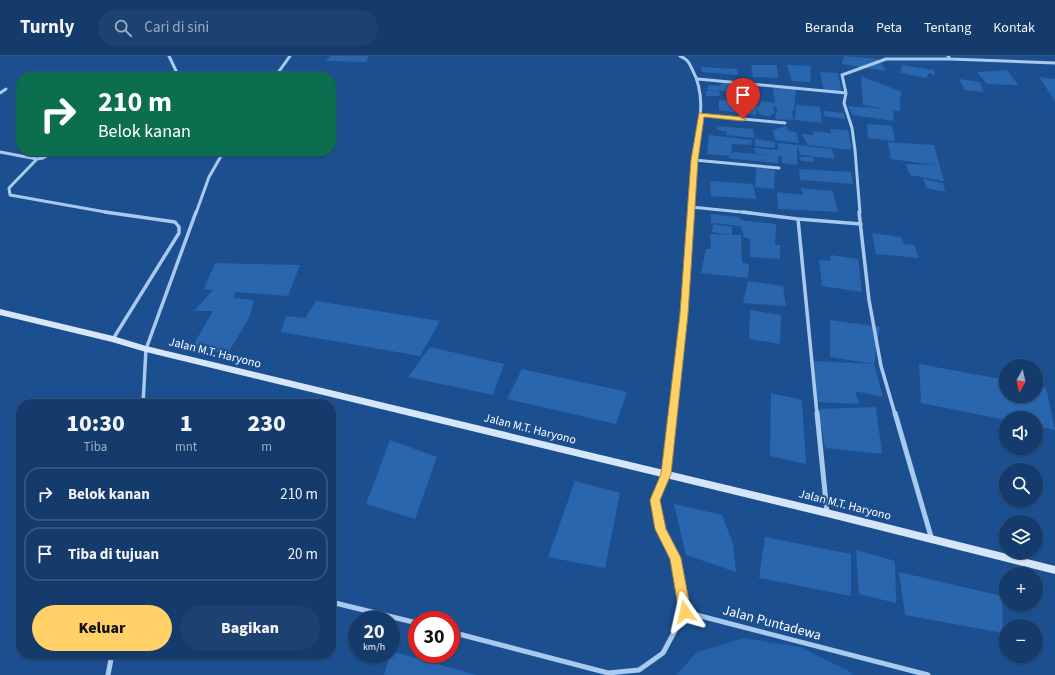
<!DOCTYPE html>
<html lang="id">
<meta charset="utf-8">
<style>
:root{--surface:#143b6b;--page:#1d4271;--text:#f1f3f6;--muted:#9dadc1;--line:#33557e;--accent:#ffd166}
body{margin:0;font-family:"Source Sans 3",sans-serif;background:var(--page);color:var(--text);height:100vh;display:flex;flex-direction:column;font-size:15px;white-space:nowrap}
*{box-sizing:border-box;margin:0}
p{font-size:13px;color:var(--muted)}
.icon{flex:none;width:22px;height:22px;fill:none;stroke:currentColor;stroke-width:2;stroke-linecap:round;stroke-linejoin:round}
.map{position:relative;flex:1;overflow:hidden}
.sheet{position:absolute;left:16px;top:343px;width:320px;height:260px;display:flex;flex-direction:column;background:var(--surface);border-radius:16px;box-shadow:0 1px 3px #0004,0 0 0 1px var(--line)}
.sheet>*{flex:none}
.banner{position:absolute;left:16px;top:16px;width:320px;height:84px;border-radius:16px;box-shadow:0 1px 3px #0004,0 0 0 1px var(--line);background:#0b6e4f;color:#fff;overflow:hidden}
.needle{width:26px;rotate:188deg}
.tools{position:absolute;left:999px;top:303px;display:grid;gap:8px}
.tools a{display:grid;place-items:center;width:44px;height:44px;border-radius:50%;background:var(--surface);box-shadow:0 1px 3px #0004,0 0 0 1px var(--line);font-size:20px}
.speed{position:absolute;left:348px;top:555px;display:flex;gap:8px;font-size:20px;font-weight:700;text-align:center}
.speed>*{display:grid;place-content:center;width:52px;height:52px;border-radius:50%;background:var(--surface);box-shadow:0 1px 3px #0004,0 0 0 1px var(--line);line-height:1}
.speed small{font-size:10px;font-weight:400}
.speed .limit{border:6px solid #d22;background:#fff;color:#111}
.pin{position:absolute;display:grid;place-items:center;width:34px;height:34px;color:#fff;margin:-41px -17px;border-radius:50% 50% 50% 0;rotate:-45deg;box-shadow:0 0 4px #0007}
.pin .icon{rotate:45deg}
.me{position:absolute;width:44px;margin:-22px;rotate:349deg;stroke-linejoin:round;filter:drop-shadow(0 0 3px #0008)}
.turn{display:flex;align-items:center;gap:14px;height:84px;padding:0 16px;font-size:18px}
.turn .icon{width:52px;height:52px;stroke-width:2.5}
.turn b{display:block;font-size:28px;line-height:34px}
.eta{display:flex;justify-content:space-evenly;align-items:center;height:68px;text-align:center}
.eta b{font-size:24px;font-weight:800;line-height:28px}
.button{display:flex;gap:8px;margin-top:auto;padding:8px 16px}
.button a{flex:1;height:46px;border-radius:24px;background:var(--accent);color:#111;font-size:16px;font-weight:800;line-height:46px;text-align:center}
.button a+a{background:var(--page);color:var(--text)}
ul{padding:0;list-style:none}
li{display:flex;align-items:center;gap:12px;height:54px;margin:0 8px 6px;padding:0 8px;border:2px solid var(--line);border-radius:16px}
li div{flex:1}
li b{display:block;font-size:15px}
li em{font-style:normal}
header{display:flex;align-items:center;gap:24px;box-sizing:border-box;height:56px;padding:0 20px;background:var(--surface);border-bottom:1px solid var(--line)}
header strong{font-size:19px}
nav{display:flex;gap:22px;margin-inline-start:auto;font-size:14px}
.search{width:280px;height:36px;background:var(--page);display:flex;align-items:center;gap:10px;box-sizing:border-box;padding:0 14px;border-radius:22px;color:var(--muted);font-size:15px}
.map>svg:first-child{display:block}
</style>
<header>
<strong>Turnly</strong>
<div class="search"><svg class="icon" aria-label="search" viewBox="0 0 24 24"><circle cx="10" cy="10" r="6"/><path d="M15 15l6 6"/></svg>Cari di sini</div>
<nav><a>Beranda</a><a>Peta</a><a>Tentang</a><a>Kontak</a></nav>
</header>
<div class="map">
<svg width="1055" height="619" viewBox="0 0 1055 619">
<rect width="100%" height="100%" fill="#1b4f8f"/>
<path fill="#2461a8" d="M 744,582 L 800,591 L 849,615 L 854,619 L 676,619 L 697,596 Z"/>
<path fill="#2a66ad" d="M 330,0 L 369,0 L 366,6 L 326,5 Z
M 844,0 L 878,3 L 886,15 L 842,8 Z
M 751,9 L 777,9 L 778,22 L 753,21 Z
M 787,9 L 811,10 L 810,26 L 792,25 Z
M 902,9 L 934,14 L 935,19 L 929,17 L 926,22 L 900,17 Z
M 701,11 L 737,13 L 738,19 L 702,16 Z
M 1007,14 L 1018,29 L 987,28 L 977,16 Z
M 820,16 L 838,17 L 842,37 L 824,35 Z
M 861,20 L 902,36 L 900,42 L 900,55 L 893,54 L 894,65 L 852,59 L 848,50 L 886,53 L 863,49 Z
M 1039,21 L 1055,23 L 1055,45 Z
M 959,23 L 980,26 L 984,36 L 965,34 Z
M 722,27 L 731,28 L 732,30 L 737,30 L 738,36 L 707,34 L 708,29 L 719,30 Z
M 738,30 L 755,32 L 751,50 L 758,50 L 761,47 L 760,45 L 775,47 L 773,32 L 796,32 L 794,54 L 792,55 L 793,64 L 775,63 L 777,54 L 776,50 L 773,50 L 775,58 L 770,58 L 772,61 L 760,59 L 756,52 L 756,59 L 719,54 L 719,44 L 730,45 L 732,39 L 738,39 Z
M 706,35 L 719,35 L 720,40 L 706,40 Z
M 796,49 L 820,51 L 822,67 L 795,64 Z
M 824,55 L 844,57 L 845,63 L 824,60 Z
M 867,68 L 892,70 L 895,85 L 868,82 Z
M 717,70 L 753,73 L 754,82 L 726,79 L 727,75 L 717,74 Z
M 786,70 L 788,75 L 796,76 L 799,87 L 775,84 L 773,74 Z
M 830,73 L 848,74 L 852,94 L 808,89 L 801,78 L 815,79 L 812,75 L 831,77 Z
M 709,79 L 752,84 L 751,89 L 732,88 L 731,98 L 734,96 L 770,99 L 756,97 L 754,92 L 778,94 L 778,87 L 797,89 L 797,109 L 782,107 L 782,101 L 778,100 L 778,107 L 727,102 L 730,100 L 707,98 Z
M 755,83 L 775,86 L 775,92 L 755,90 Z
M 888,86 L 934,89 L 944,125 L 910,119 L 906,108 L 935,109 L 891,103 Z
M 797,89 L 832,93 L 835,103 L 800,99 Z
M 800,101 L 813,101 L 814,106 L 801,105 Z
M 756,112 L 775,114 L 774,133 L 755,131 Z
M 799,113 L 851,116 L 853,128 L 800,124 Z
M 923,123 L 943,127 L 945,136 L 927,132 Z
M 710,125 L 753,128 L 756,143 L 711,140 Z
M 801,132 L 833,135 L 838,156 L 778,153 L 777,136 L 803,139 Z
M 711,158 L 739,161 L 740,164 L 776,168 L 775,189 L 780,189 L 780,203 L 750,201 L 750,183 L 744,181 L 741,170 L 711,167 Z
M 713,168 L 732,171 L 732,179 L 741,179 L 742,207 L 749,208 L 748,222 L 701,217 L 706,193 L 711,193 L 710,178 L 730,179 L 712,176 Z
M 872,177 L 901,181 L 904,188 L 914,189 L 919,202 L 876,198 Z
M 831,199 L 858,203 L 862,236 L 822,230 L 819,204 L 830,205 Z
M 215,207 L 300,209 L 288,240 L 236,236 L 233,242 L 254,244 L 250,260 L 228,297 L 191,293 L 213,255 L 194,255 L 213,234 L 204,233 Z
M 748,225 L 783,230 L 786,250 L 743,247 Z
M 316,245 L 440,265 L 420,300 L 281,276 L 286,260 L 305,262 Z
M 750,254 L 781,259 L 780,288 L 749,283 Z
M 830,264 L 880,271 L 874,308 L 830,301 Z
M 430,291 L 504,308 L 493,339 L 408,321 Z
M 814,305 L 874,308 L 883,341 L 855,335 L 859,348 L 817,346 Z
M 919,308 L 1006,324 L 1006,340 L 1036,340 L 1036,330 L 1046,332 L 1055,374 L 1036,370 L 1036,362 L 1006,362 L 1006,364 L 921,347 Z
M 522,313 L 627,336 L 616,368 L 507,343 Z
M 771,337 L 802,344 L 806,408 L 770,400 Z
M 876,351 L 882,398 L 825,392 L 818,353 Z
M 390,384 L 437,401 L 415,463 L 366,448 Z
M 575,425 L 620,437 L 605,512 L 548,501 Z
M 674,448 L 722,459 L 733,488 L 736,516 L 686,499 Z
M 765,481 L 851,498 L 851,540 L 759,522 Z
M 856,494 L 895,505 L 896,547 L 859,538 Z
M 899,516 L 1002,540 L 1003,577 L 905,559 Z
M 391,595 L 476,619 L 384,619 Z"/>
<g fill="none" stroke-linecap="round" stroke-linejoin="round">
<path stroke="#a9c9ee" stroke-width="3" d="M 169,0 L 179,21
M 680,0 C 687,3 689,6 692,13 C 708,42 698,73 694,104 C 692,121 692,139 691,157
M 948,0 L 950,3 L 1055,7
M 275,21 L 290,0
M 698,23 L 846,37
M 0,37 L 6,33
M 701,59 L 785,67
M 217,95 L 220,101
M 0,96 L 37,103 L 43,102 L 55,95
M 37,103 L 9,132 L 10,139 L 111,157
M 694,104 L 779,112
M 691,151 L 751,157
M 196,157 L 209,121 L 224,95
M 860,157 L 855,94 L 852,72 L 844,47 L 846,37 L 842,19 L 886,3 L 950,3"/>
<path stroke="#a9c9ee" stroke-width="3.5" d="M 105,156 L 175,166 L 179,171 L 179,177 L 113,283
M 743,156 L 798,163 L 817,358
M 859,156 L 869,244 L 881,310 L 895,358
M 798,163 L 861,168
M 143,348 L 146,293 L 196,156
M 673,358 L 684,258 L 691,156"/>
<path stroke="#a9c9ee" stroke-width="5" d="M 673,357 L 666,418 L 655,444 L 660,473 L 675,502 L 685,556
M 817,357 L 827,456
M 895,357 L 932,484
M 331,546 L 417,567
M 685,556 L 928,619
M 451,576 L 608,617 L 639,614 L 663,597 L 685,556
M 108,619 L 112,598"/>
<path fill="#d6e6fa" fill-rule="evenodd" d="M 0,253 L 113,280 L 146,290 L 827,453 L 1055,510 L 1055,518 L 827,461 L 146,296 L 112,286 L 0,259 Z"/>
</g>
<path fill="#ffd166" stroke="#a68842" d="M 699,57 L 743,61 L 746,63 L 743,65 L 704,61 L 698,104 L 688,258 L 671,418 L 660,444 L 666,473 L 681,502 L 691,556 L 689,559 L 685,561 L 681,559 L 679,556 L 670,503 L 655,473 L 650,444 L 661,418 L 680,258 L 691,104 Z"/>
<g text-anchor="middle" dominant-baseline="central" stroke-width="4" stroke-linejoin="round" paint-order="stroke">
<g font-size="12" fill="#fff" stroke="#1b4f8f">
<text transform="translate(215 297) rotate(14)">Jalan M.T. Haryono</text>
<text transform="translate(530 373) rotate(14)">Jalan M.T. Haryono</text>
<text transform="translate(845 449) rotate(14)">Jalan M.T. Haryono</text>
</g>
<g font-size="14" fill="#fff" stroke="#1b4f8f">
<text transform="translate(772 567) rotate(15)">Jalan Puntadewa</text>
</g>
</g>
</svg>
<div class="tools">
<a><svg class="needle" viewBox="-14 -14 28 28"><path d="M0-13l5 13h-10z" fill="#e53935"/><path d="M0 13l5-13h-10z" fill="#9dadc1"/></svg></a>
<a><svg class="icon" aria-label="sound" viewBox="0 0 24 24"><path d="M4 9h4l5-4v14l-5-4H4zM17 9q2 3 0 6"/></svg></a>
<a><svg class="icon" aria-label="search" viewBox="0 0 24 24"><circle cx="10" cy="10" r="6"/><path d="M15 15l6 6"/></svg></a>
<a><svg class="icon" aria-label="layers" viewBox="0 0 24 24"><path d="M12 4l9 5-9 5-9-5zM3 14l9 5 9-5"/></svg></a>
<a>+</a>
<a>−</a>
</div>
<div class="speed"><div>20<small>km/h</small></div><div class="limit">30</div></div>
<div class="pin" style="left:743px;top:63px;background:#d93025"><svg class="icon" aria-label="arrive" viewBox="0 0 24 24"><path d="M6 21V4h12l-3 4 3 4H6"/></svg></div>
<svg class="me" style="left:685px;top:556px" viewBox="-20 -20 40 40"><path d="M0-17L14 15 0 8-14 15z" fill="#ffd166" stroke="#fff" stroke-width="4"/></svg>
<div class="banner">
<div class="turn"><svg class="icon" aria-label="right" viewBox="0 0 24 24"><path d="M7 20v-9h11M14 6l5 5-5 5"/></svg><div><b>210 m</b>Belok kanan</div></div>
</div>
<section class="sheet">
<div class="eta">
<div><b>10:30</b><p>Tiba</p></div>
<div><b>1</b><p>mnt</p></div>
<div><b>230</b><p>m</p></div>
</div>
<ul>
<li><svg class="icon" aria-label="right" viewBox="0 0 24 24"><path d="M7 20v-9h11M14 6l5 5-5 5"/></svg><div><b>Belok kanan</b></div><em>210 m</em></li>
<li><svg class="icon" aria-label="arrive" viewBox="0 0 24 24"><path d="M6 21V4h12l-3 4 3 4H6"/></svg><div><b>Tiba di tujuan</b></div><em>20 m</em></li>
</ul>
<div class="button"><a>Keluar</a><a>Bagikan</a></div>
</section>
</div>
